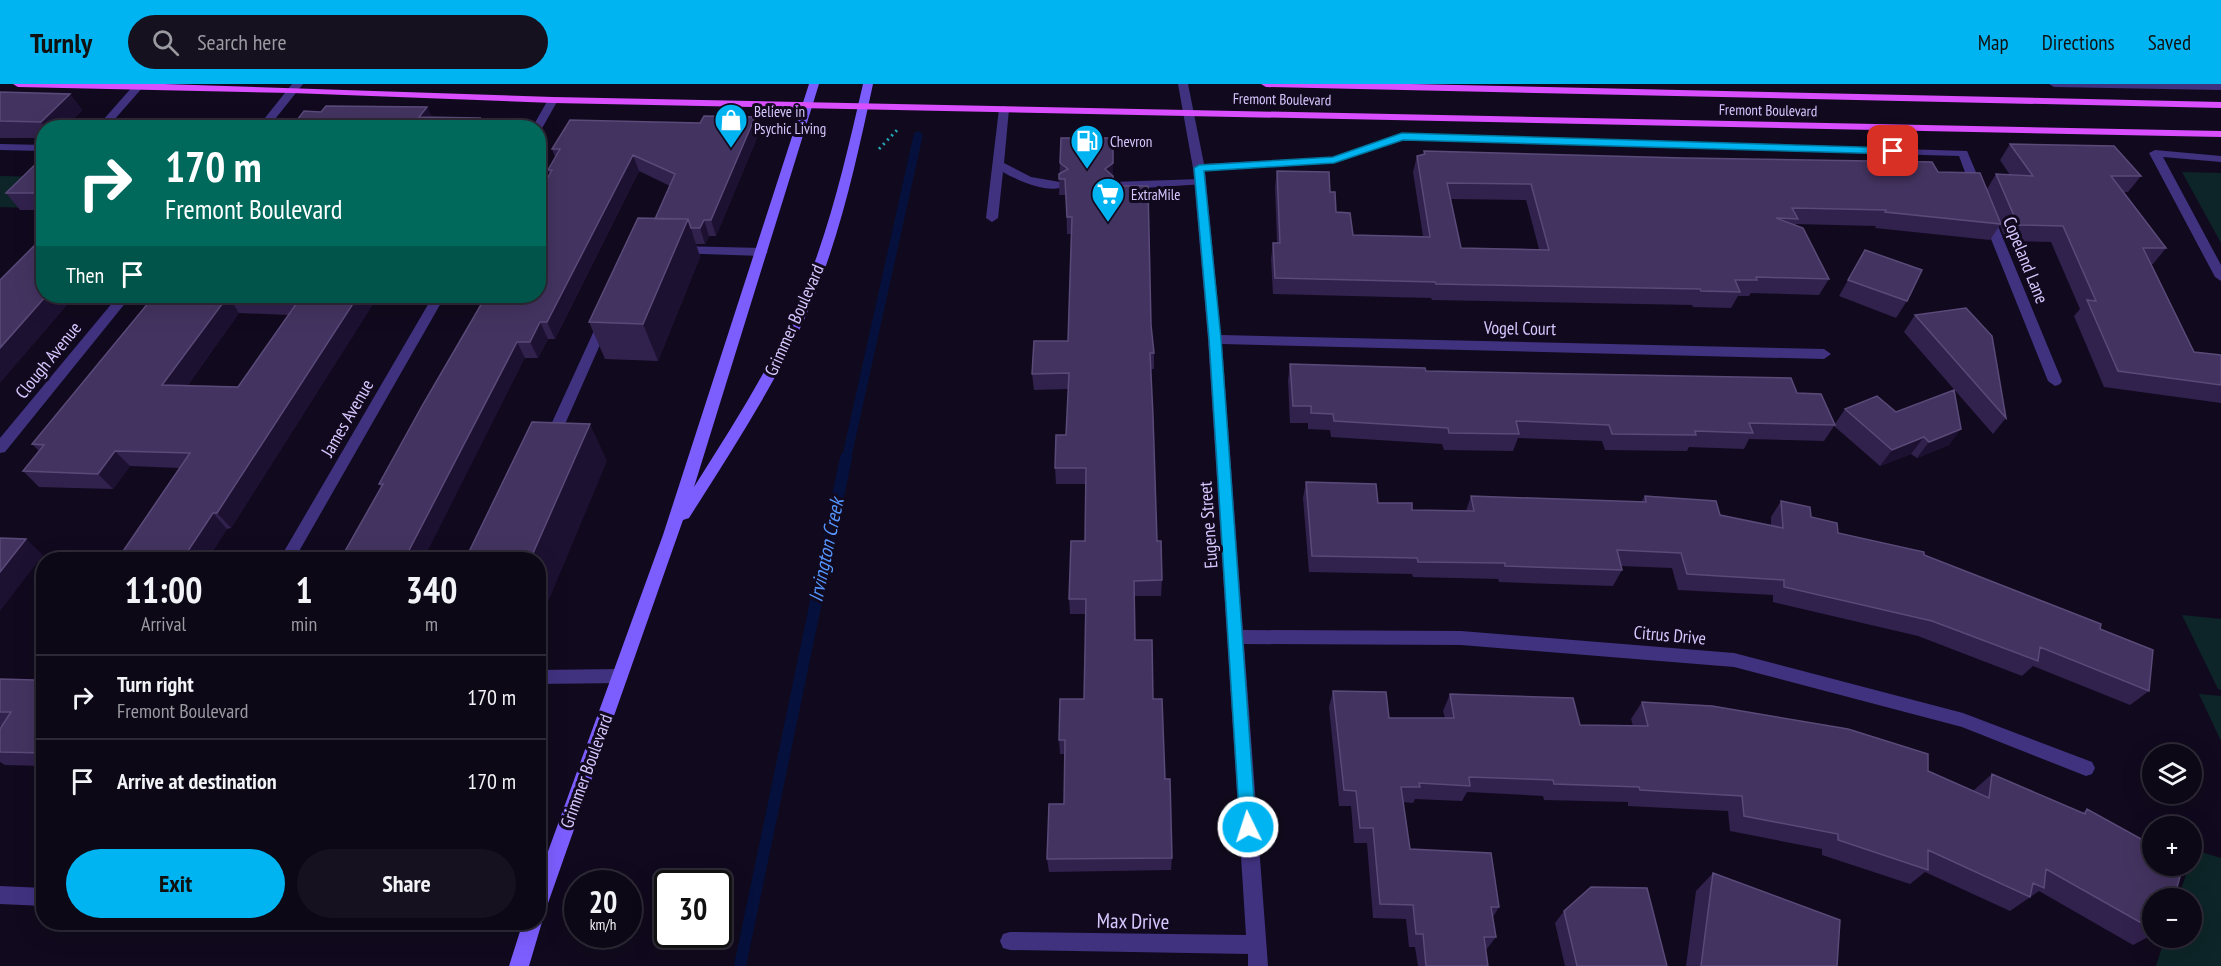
<!DOCTYPE html>
<meta charset="utf-8">
<style>
:root{--surface:#0d0816;--page:#16111f;--text:#f1f3f6;--muted:#9a9aa1;--line:#2d2935;--accent:#00b4f2}
body{margin:0;font-family:"PT Sans Narrow",sans-serif;background:var(--page);color:var(--text);height:100vh;display:flex;flex-direction:column;font-size:22px;white-space:nowrap}
*{box-sizing:border-box;margin:0}
p{font-size:20px;color:var(--muted)}
.icon{flex:none;width:33px;height:33px;fill:none;stroke:currentColor;stroke-width:2;stroke-linecap:round;stroke-linejoin:round}
.map{position:relative;flex:1;overflow:hidden}
.panel{position:absolute;left:36px;top:468px;width:510px;height:378px;display:flex;flex-direction:column;background:var(--surface);border-radius:24px;box-shadow:0 6px 24px #0002,0 0 0 2px var(--line)}
.panel>*{flex:none}
.top-card{position:absolute;left:36px;top:36px;width:510px;height:183px;border-radius:24px;box-shadow:0 6px 24px #0002,0 0 0 2px var(--line);background:#00695c;color:#fff;overflow:hidden}
.fabs{position:absolute;left:2142px;top:660px;display:grid;gap:12px}
.fabs a{display:grid;place-items:center;width:60px;height:60px;border-radius:50%;background:var(--surface);box-shadow:0 6px 24px #0002,0 0 0 2px var(--line);font-size:30px}
.speed{position:absolute;left:564px;top:786px;display:flex;gap:12px;font-size:30px;font-weight:700;text-align:center}
.speed>*{display:grid;place-content:center;width:78px;height:78px;border-radius:50%;background:var(--surface);box-shadow:0 6px 24px #0002,0 0 0 2px var(--line);line-height:1}
.speed small{font-size:15px;font-weight:400}
.speed .limit{border:3px solid #111;border-radius:9px;background:#fff;color:#111}
.pin{position:absolute;display:grid;place-items:center;width:51px;height:51px;color:#fff;margin:-26px;border-radius:12px;box-shadow:0 3px 9px #0006}
.me{position:absolute;width:66px;margin:-33px;rotate:356deg;stroke-linejoin:round;filter:drop-shadow(0 0 4px #0008)}
.turn{display:flex;align-items:center;gap:21px;height:126px;padding:0 30px;font-size:27px}
.turn .icon{width:78px;height:78px;stroke-width:2.5}
.turn b{display:block;font-size:42px;line-height:51px}
.then{display:flex;align-items:center;height:57px;padding:0 30px;background:#0003;gap:12px;font-size:22px}
.eta{display:flex;justify-content:space-evenly;align-items:center;height:102px;text-align:center}
.eta b{font-size:36px;font-weight:700;line-height:42px}
.action{display:flex;gap:12px;margin-top:auto;padding:12px 30px}
.action a{flex:1;height:69px;border-radius:36px;background:var(--accent);color:#111;font-size:24px;font-weight:700;line-height:69px;text-align:center}
.action a+a{background:var(--page);color:var(--text)}
ul{padding:0;list-style:none}
li{display:flex;align-items:center;gap:18px;height:84px;padding:0 30px;border-top:2px solid var(--line)}
li div{flex:1}
li b{display:block;font-size:22px}
li em{font-style:normal}
header{display:flex;align-items:center;gap:36px;box-sizing:border-box;height:84px;padding:0 30px;background:var(--accent);color:#111}
header strong{font-size:28px}
nav{display:flex;gap:33px;margin-inline-start:auto;font-size:21px}
.search{width:420px;height:54px;background:var(--page);display:flex;align-items:center;gap:15px;box-sizing:border-box;padding:0 21px;border-radius:33px;color:var(--muted);font-size:22px}
.map>svg:first-child{display:block}
</style>
<header>
<strong>Turnly</strong>
<div class="search"><svg class="icon" aria-label="search" viewBox="0 0 24 24"><circle cx="10" cy="10" r="6"/><path d="M15 15l6 6"/></svg>Search here</div>
<nav><a>Map</a><a>Directions</a><a>Saved</a></nav>
</header>
<div class="map">
<svg width="2221" height="882" viewBox="0 0 2221 882">
<rect width="100%" height="100%" fill="#110a1e"/>
<path fill="#0d2528" d="M 2182,88 L 2221,89 L 2221,159 Z
M 0,92 L 43,93 L 32,124 L 0,123 Z
M 2182,531 L 2221,535 L 2221,606 L 2218,605 Z
M 2199,610 L 2221,612 L 2221,657 Z
M 2194,766 L 2221,774 L 2221,882 L 2156,882 L 2165,854 L 2192,854 L 2192,814 L 2178,814 L 2189,782 L 2192,782 Z"/>
<g fill="none" stroke-linecap="round" stroke-linejoin="round">
<path stroke="#05113c" stroke-width="9" d="M 846,376 L 918,52"/>
<path stroke="#05113c" stroke-width="12" d="M 740,882 L 846,374"/>
<path stroke="#25a7b6" stroke-width="3" stroke-dasharray="2 4" stroke-linecap="butt" d="M 879,65 L 899,44"/>
<path fill="#413280" fill-rule="evenodd" d="M 134,1 L 139,0 L 143,3 L 107,44 L 96,44 Z
M 1004,22 L 1009,25 L 1004,79 L 1031,93 L 1060,98 L 1066,101 C 1053,112 1016,96 1003,88 L 998,134 L 992,138 L 986,134 L 999,25 Z
M 1200,95 L 1204,96 L 1204,100 L 1113,106 L 1107,102 L 1113,98 Z
M 678,162 L 762,164 L 768,168 L 762,172 L 674,169 L 672,166 Z
M 604,234 L 610,238 L 558,356 L 556,360 L 546,360 L 544,356 L 598,238 Z
M 620,585 L 626,587 L 628,592 L 626,597 L 620,599 L 538,600 L 538,586 Z"/>
<path fill="#413280" fill-rule="evenodd" d="M 292,0 L 303,0 L 268,44 L 257,44 Z
M 1178,0 L 1188,0 L 1204,80 L 1333,73 L 1402,50 L 1967,67 L 1984,107 L 1982,109 L 1974,109 L 1972,107 L 1959,72 L 1403,56 L 1334,79 L 1205,87 L 1221,251 L 1824,265 L 1831,270 L 1824,275 L 1222,260 L 1243,546 L 1461,547 L 1734,569 L 1963,629 L 2092,678 L 2095,684 L 2092,690 L 2086,692 L 1962,643 L 1734,583 L 1461,561 L 1244,560 L 1268,882 L 1248,882 L 1248,870 L 1010,866 L 1003,864 L 1000,857 L 1003,850 L 1010,848 L 1246,851 L 1208,255 L 1193,84 Z
M 2049,0 L 2221,0 L 2221,6 L 2054,3 Z
M 553,13 L 558,16 L 541,46 L 538,47 L 538,44 L 532,44 L 549,14 Z
M 0,60 L 44,61 L 44,67 L 0,66 Z
M 2155,66 L 2221,72 L 2221,78 L 2163,73 L 2221,181 L 2221,197 L 2215,193 L 2149,69 Z
M 1987,126 L 1993,130 L 2062,297 L 2060,300 L 2055,302 L 2048,297 L 1981,130 Z
M 118,212 L 131,212 L 5,368 L 0,369 L 0,354 Z
M 433,212 L 445,212 L 294,476 L 279,476 Z
M 0,802 L 44,804 L 44,822 L 0,820 Z"/>
<path fill="#7c5eff" fill-rule="evenodd" d="M 809,0 L 819,0 L 694,403 C 732,343 770,284 798,220 C 829,150 846,74 863,0 L 873,0 C 857,74 841,150 811,220 C 779,295 733,364 689,434 L 683,436 L 547,822 L 545,828 L 539,831 L 542,838 L 529,882 L 509,882 L 523,838 L 538,838 L 538,795 L 663,451 Z"/>
<path fill="#d94eff" fill-rule="evenodd" d="M 13,0 L 164,0 L 553,13 L 2221,47 L 2221,53 L 553,19 L 292,9 L 18,3 Z
M 1261,0 L 1411,0 L 2221,18 L 2221,24 L 1266,3 Z"/>
</g>
<path fill="#31214d" fill-rule="evenodd" d="M 0,8 L 70,10 L 82,26 L 64,44 L 44,44 L 44,54 L 0,54 Z
M 755,33 L 759,49 L 716,152 L 709,152 L 705,160 L 696,160 L 700,173 L 658,277 L 605,275 L 589,238 L 655,135 L 670,102 L 639,87 L 555,255 L 548,255 L 538,274 L 525,274 L 381,403 L 379,400 L 538,212 L 550,91 L 548,86 L 555,73 L 552,65 L 700,39 Z
M 2010,60 L 2141,92 L 2128,108 L 2124,108 L 2166,164 L 2153,180 L 2151,180 L 2194,268 L 2221,272 L 2221,319 L 2104,303 L 2074,232 L 2080,225 L 2051,158 L 2006,157 L 2000,141 L 1990,156 L 1875,144 L 1876,142 L 1795,140 L 1829,195 L 1819,211 L 1751,209 L 1749,212 L 1738,212 L 1731,224 L 1693,223 L 1692,221 L 1432,216 L 1431,214 L 1273,210 L 1271,175 L 1273,159 L 1277,159 L 1275,103 L 1277,87 L 1330,108 L 1336,128 L 1353,151 L 1423,152 L 1413,88 L 1417,72 L 1423,71 L 1424,67 L 1938,88 L 1987,105 L 1996,90 L 2010,91 L 2000,76 ZM 1451,115 L 1526,116 L 1539,165 L 1461,164 Z
M 44,72 L 44,126 L 20,126 L 6,109 Z
M 1060,79 L 1113,102 L 1151,241 L 1154,269 L 1154,285 L 1151,285 L 1157,457 L 1162,496 L 1161,512 L 1134,512 L 1135,556 L 1153,615 L 1165,695 L 1172,774 L 1171,786 L 1049,788 L 1047,775 L 1064,720 L 1065,670 L 1060,670 L 1059,656 L 1084,615 L 1086,530 L 1070,530 L 1069,515 L 1085,457 L 1086,400 L 1056,400 L 1055,384 L 1066,351 L 1068,305 L 1034,306 L 1032,290 L 1068,257 L 1071,150 L 1067,150 L 1066,111 L 1059,111 Z
M 1865,166 L 1907,217 L 1896,234 L 1839,212 Z
M 154,212 L 378,212 L 231,444 L 227,445 L 207,476 L 117,476 L 179,384 L 130,382 L 113,405 L 39,403 L 23,387 L 39,367 L 32,360 ZM 239,229 L 288,231 L 238,303 L 187,302 Z
M 1915,231 L 2006,334 L 1993,350 L 1904,248 Z
M 1290,280 L 1797,309 L 1835,340 L 1845,325 L 1896,328 L 1949,361 L 1917,374 L 1911,370 L 1880,382 L 1834,342 L 1824,357 L 1749,355 L 1744,365 L 1689,363 L 1687,367 L 1605,366 L 1602,357 L 1518,354 L 1513,367 L 1444,366 L 1442,360 L 1331,353 L 1330,346 L 1308,345 L 1308,339 L 1290,339 L 1288,296 Z
M 1306,398 L 1378,419 L 1412,426 L 1466,427 L 1471,412 L 1641,418 L 1645,412 L 1720,431 L 1771,442 L 1771,433 L 1781,417 L 1838,449 L 1924,471 L 2100,545 L 2149,607 L 2130,621 L 2033,582 L 2022,592 L 1918,552 L 1773,518 L 1773,511 L 1678,506 L 1672,484 L 1621,482 L 1622,486 L 1613,502 L 1499,498 L 1498,495 L 1413,493 L 1412,490 L 1309,488 L 1303,414 Z
M 44,583 L 44,682 L 5,681 L 0,678 L 0,645 L 2,642 L 0,642 L 0,595 L 35,596 Z
M 1333,607 L 1389,634 L 1445,634 L 1443,627 L 1450,610 L 1580,641 L 1633,642 L 1631,635 L 1642,618 L 1928,687 L 1973,708 L 1974,706 L 1992,690 L 2082,729 L 2087,725 L 2152,814 L 2152,851 L 2133,861 L 2039,807 L 2010,827 L 1925,788 L 1910,800 L 1822,771 L 1822,765 L 1730,747 L 1728,727 L 1628,722 L 1628,718 L 1544,716 L 1543,712 L 1467,708 L 1462,717 L 1415,715 L 1413,719 L 1403,718 L 1410,765 L 1499,823 L 1493,833 L 1496,853 L 1486,866 L 1488,882 L 1418,882 L 1415,863 L 1409,863 L 1406,835 L 1373,834 L 1367,759 L 1354,759 L 1351,722 L 1339,722 L 1329,623 Z
M 1713,789 L 1837,882 L 1686,882 L 1696,807 Z
M 1564,827 L 1667,882 L 1565,882 L 1555,839 Z"/>
<path fill="#1d1132" d="M 70,10 L 82,26 L 64,44 L 45,44 L 41,38 Z
M 427,23 L 435,39 L 419,33 Z
M 755,33 L 759,49 L 716,152 L 711,136 Z
M 480,34 L 484,44 L 474,44 Z
M 633,71 L 639,87 L 555,255 L 547,238 Z
M 1113,79 L 1113,96 L 1105,85 Z
M 688,135 L 700,173 L 658,277 L 643,240 Z
M 704,136 L 709,152 L 705,160 L 700,144 Z
M 46,212 L 75,212 L 0,299 L 0,264 Z
M 228,212 L 239,229 L 176,317 L 162,301 Z
M 358,212 L 378,212 L 231,444 L 217,429 Z
M 540,238 L 548,255 L 538,274 L 530,258 Z
M 517,258 L 525,274 L 423,476 L 404,476 Z
M 590,340 L 607,377 L 538,542 L 538,476 L 530,476 Z
M 1961,345 L 1949,361 L 1917,374 L 1929,358 Z
M 1924,353 L 1911,370 L 1880,382 L 1892,366 Z
M 115,367 L 130,382 L 113,405 L 98,390 Z
M 213,429 L 227,445 L 207,476 L 182,476 Z
M 26,455 L 43,471 L 0,527 L 0,488 Z
M 538,556 L 547,569 L 541,584 L 538,585 Z"/>
<path fill="#433360" stroke="#5a4a79" stroke-width="1.5" fill-rule="evenodd" d="M 0,8 L 70,10 L 41,38 L 0,37 Z
M 326,22 L 427,23 L 419,33 L 480,34 L 474,44 L 291,44 L 304,27 L 321,28 Z
M 704,32 L 755,33 L 711,136 L 704,136 L 700,144 L 691,144 L 688,135 L 655,135 L 675,90 L 633,71 L 547,238 L 540,238 L 530,258 L 517,258 L 404,476 L 340,476 L 383,400 L 379,400 L 422,322 L 486,212 L 538,212 L 538,111 L 552,86 L 548,86 L 560,65 L 552,65 L 570,36 L 700,39 Z
M 125,39 L 170,40 L 167,44 L 121,44 Z
M 1061,54 L 1113,54 L 1113,79 L 1105,85 L 1113,92 L 1113,102 L 1148,102 L 1151,241 L 1154,269 L 1150,269 L 1153,332 L 1157,457 L 1161,457 L 1162,496 L 1134,497 L 1135,556 L 1152,556 L 1153,615 L 1162,615 L 1165,695 L 1170,695 L 1172,774 L 1047,775 L 1049,720 L 1064,720 L 1065,656 L 1059,656 L 1060,615 L 1084,615 L 1086,515 L 1069,515 L 1071,457 L 1085,457 L 1086,384 L 1055,384 L 1056,351 L 1066,351 L 1069,289 L 1032,290 L 1034,257 L 1068,257 L 1072,133 L 1067,133 L 1065,95 L 1059,95 L 1059,90 L 1068,85 L 1060,79 Z
M 2010,60 L 2114,62 L 2141,92 L 2111,92 L 2166,164 L 2143,164 L 2194,268 L 2221,271 L 2221,301 L 2118,287 L 2087,216 L 2096,217 L 2063,142 L 2018,141 L 1996,90 L 2033,92 Z
M 1424,67 L 1684,74 L 1932,78 L 1938,88 L 1980,89 L 2001,140 L 1885,128 L 1886,126 L 1792,124 L 1798,135 L 1776,134 L 1803,144 L 1829,195 L 1756,193 L 1757,196 L 1735,196 L 1740,208 L 1701,207 L 1700,205 L 1436,200 L 1435,198 L 1275,194 L 1273,159 L 1280,159 L 1277,87 L 1329,88 L 1330,108 L 1335,108 L 1336,128 L 1350,129 L 1353,151 L 1430,153 L 1417,72 L 1425,70 ZM 1447,99 L 1531,100 L 1549,166 L 1461,164 Z
M 44,72 L 44,109 L 6,109 Z
M 638,134 L 688,135 L 643,240 L 589,238 Z
M 44,152 L 44,212 L 46,212 L 0,264 L 0,196 Z
M 1865,166 L 1922,186 L 1907,217 L 1848,196 Z
M 154,212 L 358,212 L 217,429 L 213,429 L 182,476 L 117,476 L 190,369 L 115,367 L 98,390 L 23,387 L 44,361 L 32,360 ZM 228,212 L 299,216 L 238,303 L 162,301 Z
M 1966,224 L 1992,252 L 2006,334 L 1915,231 Z
M 1290,280 L 1425,284 L 1426,287 L 1791,294 L 1797,309 L 1821,310 L 1835,341 L 1749,339 L 1753,349 L 1695,347 L 1696,351 L 1612,350 L 1609,341 L 1516,337 L 1519,350 L 1449,349 L 1448,344 L 1334,337 L 1333,330 L 1311,329 L 1311,322 L 1293,322 Z
M 1954,306 L 1961,345 L 1929,358 L 1924,353 L 1892,366 L 1845,325 L 1877,312 L 1896,328 Z
M 532,338 L 590,340 L 530,476 L 465,476 Z
M 1306,398 L 1376,400 L 1378,419 L 1412,419 L 1412,426 L 1474,427 L 1471,412 L 1646,418 L 1645,412 L 1716,417 L 1720,431 L 1783,444 L 1781,417 L 1810,423 L 1811,433 L 1837,439 L 1838,449 L 1924,468 L 1924,471 L 2101,540 L 2100,545 L 2153,566 L 2149,607 L 2040,563 L 2038,577 L 1932,537 L 1784,503 L 1784,496 L 1687,490 L 1681,469 L 1617,466 L 1622,486 L 1505,482 L 1505,479 L 1418,478 L 1417,474 L 1312,472 Z
M 0,454 L 26,455 L 0,488 Z
M 44,583 L 44,669 L 0,668 L 0,645 L 11,628 L 0,628 L 0,595 L 35,596 Z
M 1333,607 L 1386,608 L 1389,634 L 1454,634 L 1450,610 L 1573,614 L 1580,641 L 1648,642 L 1642,618 L 1712,622 L 1848,645 L 1928,670 L 1928,687 L 1989,714 L 1992,690 L 2085,730 L 2087,725 L 2152,761 L 2152,782 L 2183,782 L 2174,814 L 2152,814 L 2152,845 L 2046,785 L 2044,804 L 2033,799 L 2030,813 L 1928,766 L 1928,786 L 1838,756 L 1838,750 L 1744,732 L 1742,712 L 1640,706 L 1639,703 L 1554,700 L 1553,696 L 1469,693 L 1470,702 L 1419,699 L 1420,703 L 1401,703 L 1410,765 L 1491,769 L 1499,823 L 1491,823 L 1496,853 L 1484,853 L 1488,882 L 1426,882 L 1423,850 L 1416,850 L 1413,821 L 1380,820 L 1373,744 L 1360,744 L 1356,707 L 1344,706 Z
M 1713,789 L 1840,836 L 1837,882 L 1701,882 Z
M 1591,803 L 1647,804 L 1667,882 L 1577,882 L 1564,827 Z"/>
<path fill="#00b4f2" stroke="#00759d" stroke-width="1.5" d="M 1402,49 L 1893,64 L 1898,67 L 1893,70 L 1403,56 L 1334,79 L 1204,87 L 1221,255 L 1256,743 L 1254,748 L 1248,751 L 1242,748 L 1240,743 L 1209,255 L 1194,84 L 1199,81 L 1333,73 Z"/>
<defs>
<g id="shop-pin" transform="scale(1.725)"><path d="M0 17L-7.5 6A9.5 9.5 0 1 1 7.5 6Z" fill="#00b4f2" stroke="#110a1e"/><path d="M-5-2.5h2.3a2.7 3.5 0 0 1 5.4 0H5L5.5 6h-11ZM-1.5-2.5h3a1.5 2.3 0 0 0-3 0Z" fill="#fff"/></g>
<g id="fuel-pin" transform="scale(1.725)"><path d="M0 17L-7.5 6A9.5 9.5 0 1 1 7.5 6Z" fill="#00b4f2" stroke="#110a1e"/><path d="M-5.5-6h7V0h2V4h1.3V-2.5L3-4.5l.8-.8L6-3V5H2.5V1h-1V6h-7ZM-4.2-4.7v3.2H.2V-4.7Z" fill="#fff"/></g>
<g id="supermarket-pin" transform="scale(1.725)"><path d="M0 17L-7.5 6A9.5 9.5 0 1 1 7.5 6Z" fill="#00b4f2" stroke="#110a1e"/><path d="M-6-5.5h2.5l.6 2H6L4.5 2H-2.5L-4.4-4H-6ZM-1.5 3.2a1.3 1.3 0 1 0 .1 0ZM3 3.2a1.3 1.3 0 1 0 .1 0Z" fill="#fff"/></g>
</defs>
<g fill-rule="evenodd">
<use href="#shop-pin" x="731" y="36"/>
<use href="#fuel-pin" x="1087" y="57"/>
<use href="#supermarket-pin" x="1108" y="110"/>
</g>
<g text-anchor="middle" dominant-baseline="central" stroke-width="6" stroke-linejoin="round" paint-order="stroke">
<g font-size="15" fill="#d7c7ff" stroke="#110a1e">
<text transform="translate(1282 15) rotate(1)">Fremont Boulevard</text>
<text transform="translate(1768 26) rotate(1)">Fremont Boulevard</text>
</g>
<g font-size="15" fill="#d7c7ff" stroke="#110a1e" text-anchor="start">
<text x="754" y="27">Believe in<tspan x="754" dy="17">Psychic Living</tspan></text>
<text x="1110" y="57">Chevron</text>
<text x="1131" y="110">ExtraMile</text>
</g>
<g font-size="18" fill="#d7c7ff" stroke="#110a1e">
<text transform="translate(2026 176) rotate(68)">Copeland Lane</text>
<text transform="translate(794 236) rotate(-66)">Grimmer Boulevard</text>
<text transform="translate(1520 244) rotate(1)">Vogel Court</text>
<text transform="translate(48 276) rotate(-51)">Clough Avenue</text>
<text transform="translate(347 334) rotate(-60)">James Avenue</text>
<text transform="translate(1208 441) rotate(-94)">Eugene Street</text>
<text transform="translate(1670 551) rotate(5)">Citrus Drive</text>
<text transform="translate(586 687) rotate(-70)">Grimmer Boulevard</text>
</g>
<g font-size="20" font-style="italic" fill="#5595ff" stroke="#110a1e">
<text transform="translate(826 466) rotate(-78)">Irvington Creek</text>
</g>
<g font-size="21" fill="#d7c7ff" stroke="#110a1e">
<text transform="translate(1133 837) rotate(1)">Max Drive</text>
</g>
</g>
</svg>
<div class="fabs">
<a><svg class="icon" aria-label="layers" viewBox="0 0 24 24"><path d="M12 4l9 5-9 5-9-5zM3 14l9 5 9-5"/></svg></a>
<a>+</a>
<a>−</a>
</div>
<div class="speed"><div>20<small>km/h</small></div><div class="limit">30</div></div>
<div class="pin" style="left:1893px;top:67px;background:#d93025"><svg class="icon" aria-label="arrive" viewBox="0 0 24 24"><path d="M6 21V4h12l-3 4 3 4H6"/></svg></div>
<svg class="me" style="left:1248px;top:743px" viewBox="-20 -20 40 40"><circle r="17" fill="#00b4f2" stroke="#fff" stroke-width="3"/><path d="M0-11L8 9 0 5-8 9z" fill="#fff"/></svg>
<div class="top-card">
<div class="turn"><svg class="icon" aria-label="right" viewBox="0 0 24 24"><path d="M7 20v-9h11M14 6l5 5-5 5"/></svg><div><b>170 m</b>Fremont Boulevard</div></div>
<div class="then">Then<svg class="icon" aria-label="arrive" viewBox="0 0 24 24"><path d="M6 21V4h12l-3 4 3 4H6"/></svg></div>
</div>
<section class="panel">
<div class="eta">
<div><b>11:00</b><p>Arrival</p></div>
<div><b>1</b><p>min</p></div>
<div><b>340</b><p>m</p></div>
</div>
<ul>
<li><svg class="icon" aria-label="right" viewBox="0 0 24 24"><path d="M7 20v-9h11M14 6l5 5-5 5"/></svg><div><b>Turn right</b><p>Fremont Boulevard</p></div><em>170 m</em></li>
<li><svg class="icon" aria-label="arrive" viewBox="0 0 24 24"><path d="M6 21V4h12l-3 4 3 4H6"/></svg><div><b>Arrive at destination</b></div><em>170 m</em></li>
</ul>
<div class="action"><a>Exit</a><a>Share</a></div>
</section>
</div>
